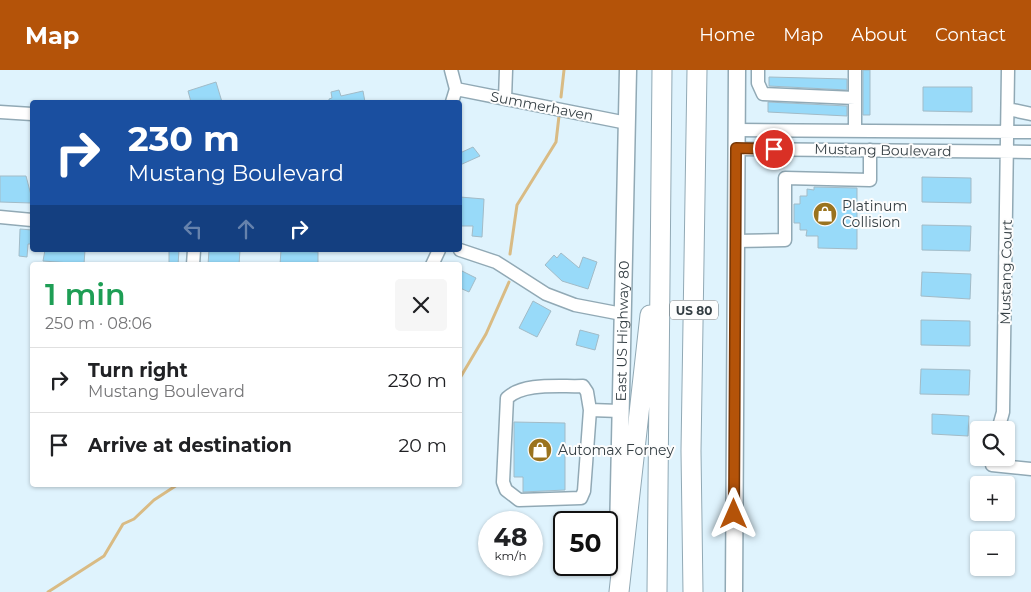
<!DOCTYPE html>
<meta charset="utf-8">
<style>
:root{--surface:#fff;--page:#f6f6f6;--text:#202124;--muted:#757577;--line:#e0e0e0;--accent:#b45309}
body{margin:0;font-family:Montserrat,sans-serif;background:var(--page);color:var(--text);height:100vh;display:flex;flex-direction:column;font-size:19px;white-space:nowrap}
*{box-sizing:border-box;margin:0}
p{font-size:16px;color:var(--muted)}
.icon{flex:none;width:28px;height:28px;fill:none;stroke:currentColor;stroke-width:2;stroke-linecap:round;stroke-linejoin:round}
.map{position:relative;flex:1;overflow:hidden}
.details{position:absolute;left:30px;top:192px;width:432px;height:225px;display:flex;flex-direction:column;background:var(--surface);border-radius:5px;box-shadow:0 1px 4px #0004}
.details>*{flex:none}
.banner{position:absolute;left:30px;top:30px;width:432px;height:152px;border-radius:5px;box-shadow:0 1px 4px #0004;background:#1a4fa0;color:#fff;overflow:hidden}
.controls{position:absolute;left:970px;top:351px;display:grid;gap:10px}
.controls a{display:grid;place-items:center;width:45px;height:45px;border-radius:5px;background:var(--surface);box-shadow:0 1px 4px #0004;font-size:25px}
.speed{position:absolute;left:478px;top:441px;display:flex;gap:10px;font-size:25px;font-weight:700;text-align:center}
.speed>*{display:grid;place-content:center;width:65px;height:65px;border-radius:50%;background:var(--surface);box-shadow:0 1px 4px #0004;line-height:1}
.speed small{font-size:12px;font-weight:400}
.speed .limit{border:2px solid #111;border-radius:8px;background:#fff;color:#111}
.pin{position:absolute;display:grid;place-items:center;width:42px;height:42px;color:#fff;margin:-21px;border:2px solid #fff;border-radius:50%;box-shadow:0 1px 5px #0007}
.me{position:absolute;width:55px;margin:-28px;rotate:0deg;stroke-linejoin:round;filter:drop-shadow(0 0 4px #0008)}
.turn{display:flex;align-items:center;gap:18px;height:105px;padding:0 15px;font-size:22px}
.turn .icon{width:65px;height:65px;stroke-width:2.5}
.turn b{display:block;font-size:35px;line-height:42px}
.lanes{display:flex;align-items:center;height:48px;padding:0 15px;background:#0003;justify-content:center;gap:25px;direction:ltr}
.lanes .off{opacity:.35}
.round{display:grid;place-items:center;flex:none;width:52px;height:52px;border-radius:5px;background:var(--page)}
.headline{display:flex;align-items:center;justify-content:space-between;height:85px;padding:0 15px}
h1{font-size:30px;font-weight:600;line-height:38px;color:#1e9e55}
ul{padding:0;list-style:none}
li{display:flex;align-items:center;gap:15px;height:65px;padding:0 15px;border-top:1px solid var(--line)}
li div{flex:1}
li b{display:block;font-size:19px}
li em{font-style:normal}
header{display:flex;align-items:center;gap:30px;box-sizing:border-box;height:70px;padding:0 25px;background:var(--accent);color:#fff}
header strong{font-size:24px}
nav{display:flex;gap:28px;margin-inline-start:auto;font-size:18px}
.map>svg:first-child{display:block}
</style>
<header>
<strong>Map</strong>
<nav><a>Home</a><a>Map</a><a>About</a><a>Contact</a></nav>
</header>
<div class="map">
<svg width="1031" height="522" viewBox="0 0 1031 522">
<rect width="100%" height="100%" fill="#dff3fd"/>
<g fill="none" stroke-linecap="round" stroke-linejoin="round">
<path stroke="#d9bb84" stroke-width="3" d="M 561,27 L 564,0
M 510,184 L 517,135 L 556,72 L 559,46
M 460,308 L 486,264 L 509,212
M 48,522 L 104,486 L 123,454 L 134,449 L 154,430 L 177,415"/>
</g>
<path fill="#98daf9" stroke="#a2bbc7" d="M 863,0 L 870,0 L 870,45 L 863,45 Z
M 769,7 L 847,9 L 847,20 L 769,16 Z
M 216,12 L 222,32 L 191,32 L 188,21 Z
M 923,17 L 972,17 L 972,42 L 923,41 Z
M 339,20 L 341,26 L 363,21 L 365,32 L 329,32 L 329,29 L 332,28 L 331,22 Z
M 768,32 L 847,36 L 847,46 L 768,42 Z
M 473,77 L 480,86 L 460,95 L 460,83 Z
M 0,106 L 26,106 L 31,125 L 31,133 L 0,132 Z
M 922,107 L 971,108 L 971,133 L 922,132 Z
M 814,117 L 857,118 L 857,179 L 818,178 L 818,166 L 806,166 L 807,160 L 800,160 L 800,153 L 794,153 L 794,134 L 800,134 L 800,126 L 807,126 L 807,119 L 814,120 Z
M 460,127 L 484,129 L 482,167 L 472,166 L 473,156 L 460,156 Z
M 922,155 L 971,156 L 970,181 L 922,180 Z
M 20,159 L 32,160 L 32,174 L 28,174 L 27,187 L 19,186 Z
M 45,180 L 85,180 L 84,194 L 43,191 Z
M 169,180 L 179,180 L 178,195 L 169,195 Z
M 209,180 L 240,180 L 239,195 L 208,195 Z
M 281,180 L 318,182 L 318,195 L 280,195 Z
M 561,183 L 579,198 L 583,187 L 597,192 L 588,219 L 562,211 L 545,195 L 554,185 L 557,188 Z
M 460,200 L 476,208 L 469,222 L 460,218 Z
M 922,202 L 971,204 L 970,229 L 921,226 Z
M 533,231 L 551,241 L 537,267 L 519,258 Z
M 921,250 L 970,251 L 970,276 L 921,275 Z
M 580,260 L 599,265 L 595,280 L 576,275 Z
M 921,299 L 970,300 L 969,325 L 920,324 Z
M 932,344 L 969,346 L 968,366 L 932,364 Z
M 514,352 L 565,353 L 565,420 L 523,422 L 523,407 L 514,407 Z"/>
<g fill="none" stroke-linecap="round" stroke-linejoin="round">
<g stroke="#91a9b5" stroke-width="15">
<path id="minor" d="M 451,0 L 456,19 L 627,53
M 758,0 L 758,13 L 763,24 L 855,28
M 855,0 L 855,61
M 505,29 L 506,0
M 452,32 L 456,19
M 1008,39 L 1031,44
M 0,42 L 32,44
M 736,60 L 1031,62
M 736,79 L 1031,82
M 0,147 L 32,150
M 735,171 L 785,170 L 785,108 L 870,110 L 870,80
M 460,180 L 496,192 L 546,224 L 575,235 L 622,244
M 193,195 L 194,180
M 432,195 L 439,180
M 590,340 L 584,421 L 581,428 L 519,430 L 506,420 L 503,412 L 507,328 C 524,312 560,317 583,316 L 587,322 L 590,340 L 620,341
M 998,360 L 1003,342 L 1008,0
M 992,388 L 992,395 L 1031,399"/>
</g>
<g stroke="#91a9b5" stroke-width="19">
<g id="major">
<path id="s1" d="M 618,465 L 628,0"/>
<path d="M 734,522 L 737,0"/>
</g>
</g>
<g stroke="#91a9b5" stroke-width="21">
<path id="highway" d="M 619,522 L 650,245
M 657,522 L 662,0
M 693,522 L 691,381 L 697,0"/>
</g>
<use href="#minor" stroke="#fff" stroke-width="12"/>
<use href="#major" stroke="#fff" stroke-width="16"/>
<use href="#highway" stroke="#fff" stroke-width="19"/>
</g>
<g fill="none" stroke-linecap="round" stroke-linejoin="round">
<g stroke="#753606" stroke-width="12">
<path id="route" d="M 734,444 L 736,78 L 774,79"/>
</g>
<use href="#route" stroke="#b45309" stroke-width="9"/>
</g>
<defs>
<g id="shop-disc" transform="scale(1.25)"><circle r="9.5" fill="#9a731f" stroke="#fdfdfd"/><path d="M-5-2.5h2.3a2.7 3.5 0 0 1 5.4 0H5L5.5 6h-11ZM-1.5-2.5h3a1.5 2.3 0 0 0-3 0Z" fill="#fff"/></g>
</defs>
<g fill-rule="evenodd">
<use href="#shop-disc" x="825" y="144"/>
<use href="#shop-disc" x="540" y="380"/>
</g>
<g text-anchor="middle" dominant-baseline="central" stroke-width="4" stroke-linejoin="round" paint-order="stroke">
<rect fill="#fdfdfd" stroke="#71787c" stroke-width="1" x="670" y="230.5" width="48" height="19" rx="4"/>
<g font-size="12" font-weight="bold" fill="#353f44">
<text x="694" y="240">US 80</text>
</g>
<g font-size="14" fill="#353f44" stroke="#fdfdfd">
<text transform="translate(542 36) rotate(11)">Summerhaven</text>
<text transform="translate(883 80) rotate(1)">Mustang Boulevard</text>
<text transform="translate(1006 202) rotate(-89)">Mustang Court</text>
<text stroke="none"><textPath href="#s1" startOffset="204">East US Highway 80</textPath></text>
</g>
<g font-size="14" fill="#353f44" stroke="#fdfdfd" text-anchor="start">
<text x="842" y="136">Platinum<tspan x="842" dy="16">Collision</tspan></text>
<text x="558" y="380">Automax Forney</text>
</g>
</g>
</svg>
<div class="controls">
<a><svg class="icon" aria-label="search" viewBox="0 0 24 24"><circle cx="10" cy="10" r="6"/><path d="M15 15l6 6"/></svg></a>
<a>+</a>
<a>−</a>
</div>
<div class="speed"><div>48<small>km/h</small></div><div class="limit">50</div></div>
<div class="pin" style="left:774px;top:79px;background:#d93025"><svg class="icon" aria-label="arrive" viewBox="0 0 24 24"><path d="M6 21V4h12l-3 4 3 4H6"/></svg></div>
<svg class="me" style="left:734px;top:444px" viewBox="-20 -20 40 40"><path d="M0-17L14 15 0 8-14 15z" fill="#b45309" stroke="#fff" stroke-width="4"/></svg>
<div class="banner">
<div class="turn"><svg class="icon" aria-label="right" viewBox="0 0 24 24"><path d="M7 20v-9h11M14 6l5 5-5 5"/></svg><div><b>230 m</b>Mustang Boulevard</div></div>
<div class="lanes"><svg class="icon off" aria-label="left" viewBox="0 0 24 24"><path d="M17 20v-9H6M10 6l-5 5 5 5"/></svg><svg class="icon off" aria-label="ahead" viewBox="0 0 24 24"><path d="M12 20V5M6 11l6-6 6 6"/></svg><svg class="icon" aria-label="right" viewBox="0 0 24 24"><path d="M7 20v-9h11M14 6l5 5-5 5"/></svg></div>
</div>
<section class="details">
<div class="headline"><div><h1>1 min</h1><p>250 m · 08:06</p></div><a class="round"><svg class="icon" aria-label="close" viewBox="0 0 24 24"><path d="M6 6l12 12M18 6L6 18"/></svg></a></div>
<ul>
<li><svg class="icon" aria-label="right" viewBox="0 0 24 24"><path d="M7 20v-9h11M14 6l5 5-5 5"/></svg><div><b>Turn right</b><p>Mustang Boulevard</p></div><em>230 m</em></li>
<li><svg class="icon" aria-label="arrive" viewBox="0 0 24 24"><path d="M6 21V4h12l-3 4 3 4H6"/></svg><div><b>Arrive at destination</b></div><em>20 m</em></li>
</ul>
</section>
</div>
